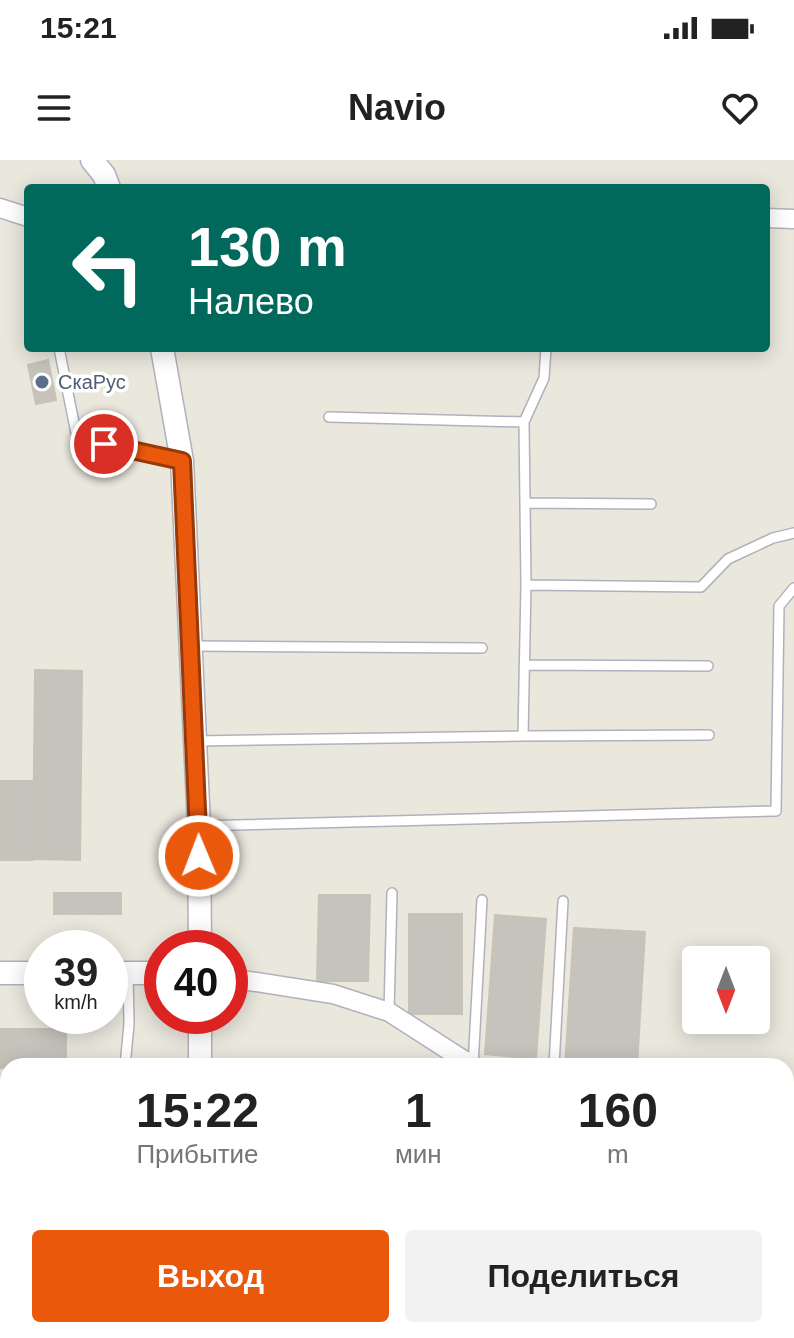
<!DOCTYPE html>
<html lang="ru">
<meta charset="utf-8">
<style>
:root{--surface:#fff;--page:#f2f2f2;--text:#222;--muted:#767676;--accent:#ea580c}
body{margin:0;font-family:Arial,sans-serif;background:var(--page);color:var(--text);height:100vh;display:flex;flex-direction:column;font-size:30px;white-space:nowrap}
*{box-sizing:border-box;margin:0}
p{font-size:26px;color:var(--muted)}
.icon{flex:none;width:44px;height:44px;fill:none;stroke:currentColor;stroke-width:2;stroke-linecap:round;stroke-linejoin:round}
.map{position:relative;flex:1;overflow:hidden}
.details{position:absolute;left:0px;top:898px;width:794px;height:280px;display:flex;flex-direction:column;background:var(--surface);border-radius:24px 24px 0 0;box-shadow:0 4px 20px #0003}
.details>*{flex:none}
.banner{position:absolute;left:24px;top:24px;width:746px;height:168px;border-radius:8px;box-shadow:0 4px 20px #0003;background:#00695c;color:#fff;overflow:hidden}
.needle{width:52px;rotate:180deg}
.tools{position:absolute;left:682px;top:786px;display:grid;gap:16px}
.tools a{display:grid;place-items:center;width:88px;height:88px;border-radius:8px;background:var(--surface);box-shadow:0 4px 20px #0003;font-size:40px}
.speed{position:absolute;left:24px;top:770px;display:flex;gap:16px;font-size:40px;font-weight:700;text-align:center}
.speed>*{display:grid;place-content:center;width:104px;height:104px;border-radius:50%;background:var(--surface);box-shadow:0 4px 20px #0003;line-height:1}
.speed small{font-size:20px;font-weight:400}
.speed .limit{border:12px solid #d22;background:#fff;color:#111}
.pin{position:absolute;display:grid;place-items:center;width:68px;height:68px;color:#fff;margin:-34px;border:4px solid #fff;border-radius:50%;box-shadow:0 2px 8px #0007}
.me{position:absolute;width:88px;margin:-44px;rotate:359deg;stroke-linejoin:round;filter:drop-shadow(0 0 6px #0008)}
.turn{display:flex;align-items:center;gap:28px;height:168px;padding:0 32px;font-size:36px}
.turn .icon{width:104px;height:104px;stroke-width:2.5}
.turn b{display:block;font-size:56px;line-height:68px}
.eta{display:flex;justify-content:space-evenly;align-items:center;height:136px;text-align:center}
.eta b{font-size:48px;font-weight:700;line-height:56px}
.button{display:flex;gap:16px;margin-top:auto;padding:16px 32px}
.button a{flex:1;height:92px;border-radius:8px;background:var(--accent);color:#fff;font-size:32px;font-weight:700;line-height:92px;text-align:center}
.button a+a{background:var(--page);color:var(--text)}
.status{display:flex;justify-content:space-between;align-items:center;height:56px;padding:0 40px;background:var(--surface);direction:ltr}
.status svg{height:22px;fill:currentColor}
header{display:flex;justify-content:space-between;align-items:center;height:104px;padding:0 32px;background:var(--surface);font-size:36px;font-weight:700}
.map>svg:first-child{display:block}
</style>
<div class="status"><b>15:21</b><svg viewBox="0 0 49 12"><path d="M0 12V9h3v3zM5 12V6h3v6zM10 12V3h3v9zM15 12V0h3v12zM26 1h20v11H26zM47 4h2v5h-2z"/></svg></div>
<header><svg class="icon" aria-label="menu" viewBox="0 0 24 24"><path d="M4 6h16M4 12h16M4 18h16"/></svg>Navio<svg class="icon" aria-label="heart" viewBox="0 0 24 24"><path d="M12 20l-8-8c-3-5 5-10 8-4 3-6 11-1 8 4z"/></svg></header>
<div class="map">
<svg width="794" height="1178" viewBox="0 0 794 1178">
<rect width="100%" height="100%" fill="#eae7dd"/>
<path fill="#c6c3bc" stroke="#c6c3b7" stroke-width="2" d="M 48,200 L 56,240 L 36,244 L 28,205 Z
M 35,510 L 82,511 L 80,700 L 33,699 Z
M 0,621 L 32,621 L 32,700 L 0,700 Z
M 54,733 L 121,733 L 121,754 L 54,754 Z
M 319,735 L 370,735 L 368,821 L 317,821 Z
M 409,754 L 462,754 L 462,854 L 409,854 Z
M 495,755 L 546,759 L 536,899 L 485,894 Z
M 574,768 L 645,772 L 637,906 L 565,906 Z
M 0,869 L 66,869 L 66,906 L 8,906 L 8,908 L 0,908 Z
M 0,999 L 8,999 L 8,1046 L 0,1046 Z
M 786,1071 L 794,1071 L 794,1102 L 786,1103 Z
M 106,1170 L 148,1170 L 148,1178 L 106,1178 Z
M 0,1171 L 64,1171 L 64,1178 L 0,1178 Z"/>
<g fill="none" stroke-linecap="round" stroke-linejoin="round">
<g stroke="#b0b1bc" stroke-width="12">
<path id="service" d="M 59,188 L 77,278 L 180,301
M 329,257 L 524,262
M 525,343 L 651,344
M 526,425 L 701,427 L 728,399 L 773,378 L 794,373
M 193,486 L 482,488
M 524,505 L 708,506
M 523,576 L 526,425 L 524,262 L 544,218 L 546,188
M 196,581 L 523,576 L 709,575
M 199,666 L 776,651 L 779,446 L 794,428
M 389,852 L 392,733
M 125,906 L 129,864 L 128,814
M 473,906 L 482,740
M 554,906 L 563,741
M 0,935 L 8,936
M 0,1130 L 8,1128
M 87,1170 L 87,1178"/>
</g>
<g stroke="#b0b1bc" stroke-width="21">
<path id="minor" d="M 0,48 L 28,57
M 766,58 L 794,59
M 230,818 L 333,834 L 389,852 L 473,906
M 786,1060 L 794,1060"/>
</g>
<g stroke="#b0b1bc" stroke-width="25">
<path id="tertiary" d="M 92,0 L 104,15 L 109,28
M 162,188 L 182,301 L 199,666 L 200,788
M 0,813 L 42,813
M 110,813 L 162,813
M 200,856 L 200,906
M 202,1170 L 202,1178"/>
</g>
<use href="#service" stroke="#fff" stroke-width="9"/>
<use href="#minor" stroke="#fff" stroke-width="18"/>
<use href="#tertiary" stroke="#fff" stroke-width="22"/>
</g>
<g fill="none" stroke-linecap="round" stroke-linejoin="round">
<g stroke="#983908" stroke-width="20">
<path id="route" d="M 104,284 L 182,301 L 199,696"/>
</g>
<use href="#route" stroke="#ea580c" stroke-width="14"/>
</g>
<circle fill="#5c6f8a" stroke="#fff" stroke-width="3" cx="42" cy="222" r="8"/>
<g text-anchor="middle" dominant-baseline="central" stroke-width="7" stroke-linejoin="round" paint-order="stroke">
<g font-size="20" fill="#4e5e75" stroke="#fff" text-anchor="start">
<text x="58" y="222">СкаРус</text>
</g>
</g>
</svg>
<div class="tools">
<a><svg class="needle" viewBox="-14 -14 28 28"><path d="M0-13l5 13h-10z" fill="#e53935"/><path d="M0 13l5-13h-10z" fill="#767676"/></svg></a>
</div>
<div class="speed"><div>39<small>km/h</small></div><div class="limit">40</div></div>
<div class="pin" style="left:104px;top:284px;background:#d93025"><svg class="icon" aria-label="arrive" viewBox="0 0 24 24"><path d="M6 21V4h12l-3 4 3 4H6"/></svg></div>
<svg class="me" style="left:199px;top:696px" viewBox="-20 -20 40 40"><circle r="17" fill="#ea580c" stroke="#fff" stroke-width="3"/><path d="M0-11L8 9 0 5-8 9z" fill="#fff"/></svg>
<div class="banner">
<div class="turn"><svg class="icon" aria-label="left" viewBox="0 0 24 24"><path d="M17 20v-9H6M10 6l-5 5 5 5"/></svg><div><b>130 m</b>Налево</div></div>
</div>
<section class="details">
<div class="eta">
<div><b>15:22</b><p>Прибытие</p></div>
<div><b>1</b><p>мин</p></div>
<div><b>160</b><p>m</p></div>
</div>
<div class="button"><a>Выход</a><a>Поделиться</a></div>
</section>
</div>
